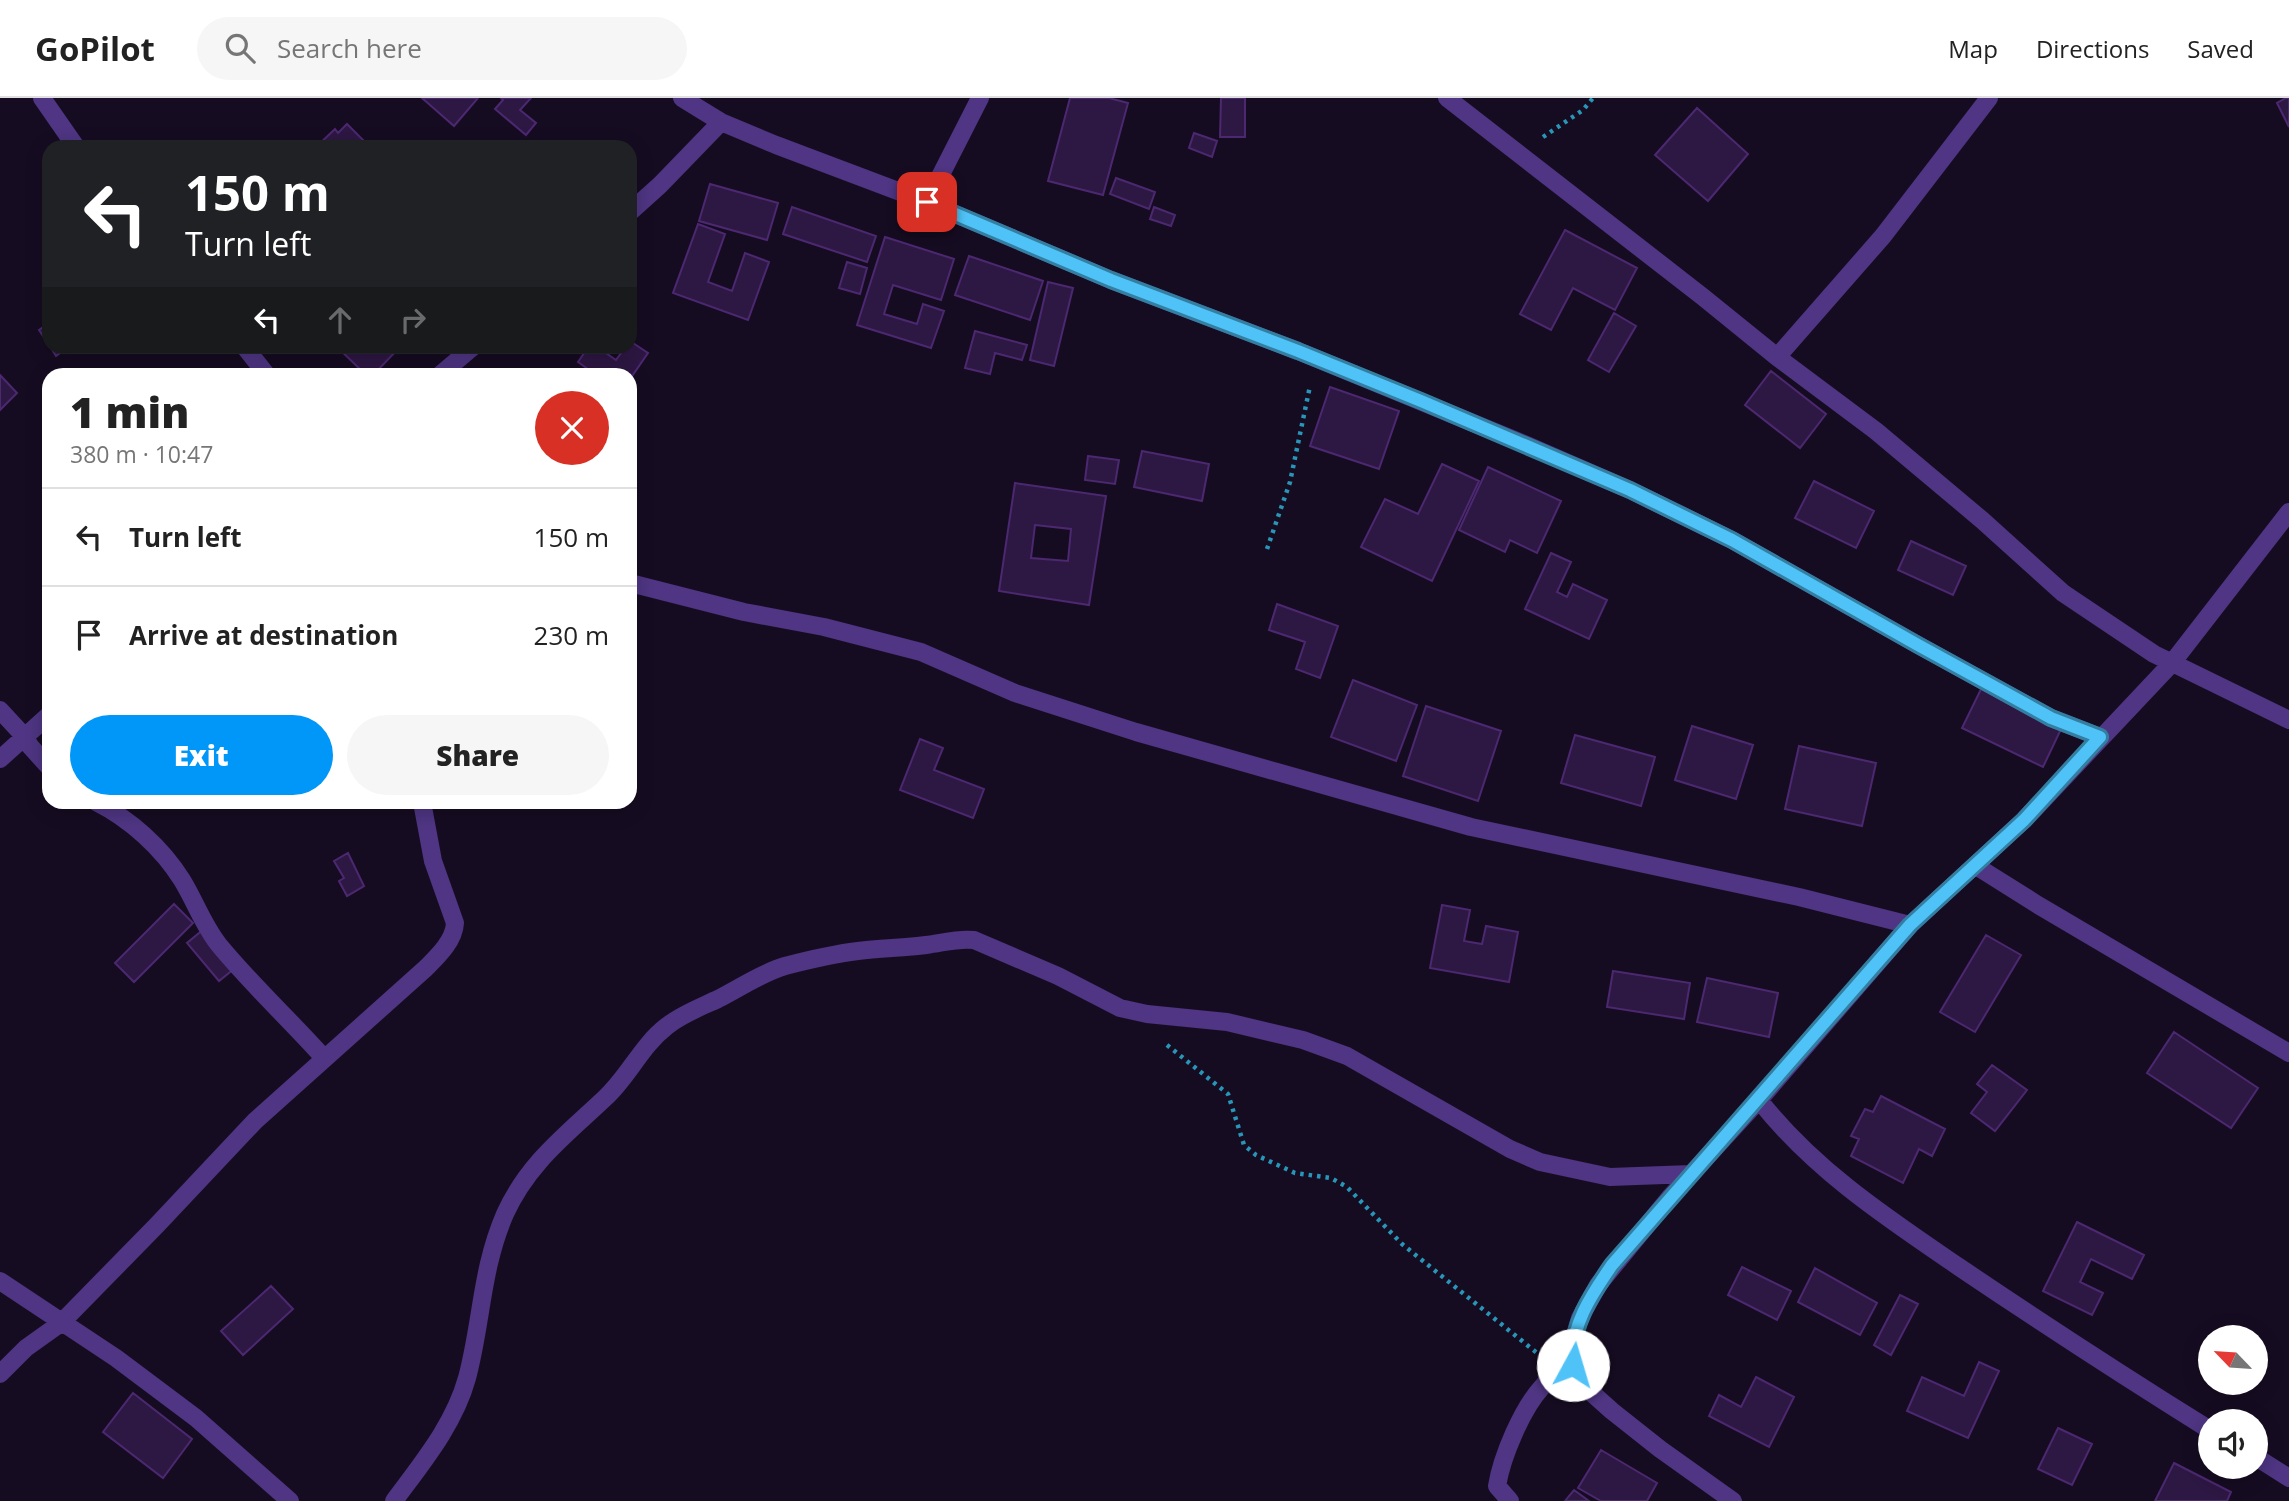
<!DOCTYPE html>
<meta charset="utf-8">
<style>
:root{--surface:#fff;--page:#f6f6f6;--text:#222;--muted:#767676;--line:#e0e0e0;--accent:#0097f8}
body{margin:0;font-family:"Open Sans",sans-serif;background:var(--page);color:var(--text);height:100vh;display:flex;flex-direction:column;font-size:26px;white-space:nowrap}
*{box-sizing:border-box;margin:0}
p{font-size:23px;color:var(--muted)}
.icon{flex:none;width:38px;height:38px;fill:none;stroke:currentColor;stroke-width:2;stroke-linecap:round;stroke-linejoin:round}
.map{position:relative;flex:1;overflow:hidden}
.drawer{position:absolute;left:42px;top:270px;width:595px;height:441px;display:flex;flex-direction:column;background:var(--surface);border-radius:21px;box-shadow:0 4px 18px #0003}
.drawer>*{flex:none}
.top-card{position:absolute;left:42px;top:42px;width:595px;height:214px;border-radius:21px;box-shadow:0 4px 18px #0003;background:#202124;color:#fff;overflow:hidden}
.needle{width:46px;rotate:295deg}
.fabs{position:absolute;left:2198px;top:1227px;display:grid;gap:14px}
.fabs a{display:grid;place-items:center;width:70px;height:70px;border-radius:50%;background:var(--surface);box-shadow:0 4px 18px #0003;font-size:35px}
.pin{position:absolute;display:grid;place-items:center;width:60px;height:60px;color:#fff;margin:-30px;border-radius:14px;box-shadow:0 4px 10px #0006}
.me{position:absolute;width:77px;margin:-38px;rotate:6deg;stroke-linejoin:round;filter:drop-shadow(0 0 5px #0008)}
.turn{display:flex;align-items:center;gap:24px;height:147px;padding:0 28px;font-size:32px}
.turn .icon{width:91px;height:91px;stroke-width:2.5}
.turn b{display:block;font-size:49px;line-height:60px}
.lanes{display:flex;align-items:center;height:66px;padding:0 28px;background:#0003;justify-content:center;gap:35px;direction:ltr}
.lanes .off{opacity:.35}
.round{display:grid;place-items:center;flex:none;width:74px;height:74px;border-radius:37px;background:var(--page)}
.summary{display:flex;align-items:center;justify-content:space-between;height:119px;padding:0 28px}
h1{font-size:42px;font-weight:800;line-height:52px}
.action{display:flex;gap:14px;margin-top:auto;padding:14px 28px}
.action a{flex:1;height:80px;border-radius:42px;background:var(--accent);color:#fff;font-size:28px;font-weight:800;line-height:80px;text-align:center}
.action a+a{background:var(--page);color:var(--text)}
ul{padding:0;list-style:none}
li{display:flex;align-items:center;gap:21px;height:98px;padding:0 28px;border-top:2px solid var(--line)}
li div{flex:1}
li b{display:block;font-size:26px}
li em{font-style:normal}
header{display:flex;align-items:center;gap:42px;box-sizing:border-box;height:98px;padding:0 35px;background:var(--surface);border-bottom:2px solid var(--line)}
header strong{font-size:33px}
nav{display:flex;gap:38px;margin-inline-start:auto;font-size:24px}
.search{width:490px;height:63px;background:var(--page);display:flex;align-items:center;gap:18px;box-sizing:border-box;padding:0 24px;border-radius:38px;color:var(--muted);font-size:26px}
.map>svg:first-child{display:block}
</style>
<header>
<strong>GoPilot</strong>
<div class="search"><svg class="icon" aria-label="search" viewBox="0 0 24 24"><circle cx="10" cy="10" r="6"/><path d="M15 15l6 6"/></svg>Search here</div>
<nav><a>Map</a><a>Directions</a><a>Saved</a></nav>
</header>
<div class="map">
<svg width="2289" height="1403" viewBox="0 0 2289 1403">
<rect width="100%" height="100%" fill="#160c22"/>
<path fill="#2d1743" stroke="#4c2871" stroke-width="2" fill-rule="evenodd" d="M 422,0 L 478,0 L 454,28 Z
M 501,0 L 531,0 L 520,12 L 536,25 L 526,37 L 495,11 L 503,2 Z
M 1070,0 L 1109,0 L 1128,5 L 1103,97 L 1048,83 Z
M 1221,0 L 1245,0 L 1245,39 L 1220,39 Z
M 2286,0 L 2289,0 L 2289,29 L 2277,5 Z
M 1697,10 L 1748,56 L 1708,103 L 1655,57 Z
M 347,26 L 370,49 L 316,49 L 335,31 L 338,35 Z
M 1194,35 L 1217,43 L 1212,59 L 1189,50 Z
M 1116,80 L 1155,94 L 1149,111 L 1110,96 Z
M 710,86 L 778,105 L 767,142 L 699,123 Z
M 792,109 L 876,138 L 867,164 L 783,136 Z
M 1154,109 L 1175,117 L 1171,128 L 1150,121 Z
M 698,126 L 725,136 L 708,184 L 732,193 L 745,155 L 769,164 L 748,222 L 673,195 Z
M 1565,132 L 1637,170 L 1615,212 L 1573,190 L 1551,232 L 1520,216 Z
M 885,139 L 954,161 L 941,202 L 893,187 L 884,216 L 917,226 L 923,206 L 944,213 L 931,250 L 857,227 Z
M 969,158 L 1043,183 L 1030,222 L 955,197 Z
M 847,164 L 867,170 L 860,196 L 839,190 Z
M 1048,184 L 1073,190 L 1054,268 L 1030,262 Z
M 1614,215 L 1636,228 L 1609,274 L 1588,262 Z
M 49,225 L 49,247 L 39,232 Z
M 975,233 L 1027,247 L 1022,262 L 995,255 L 990,276 L 965,270 Z
M 630,243 L 648,255 L 630,281 L 630,276 L 595,276 L 578,264 L 589,248 L 596,248 L 616,262 L 626,248 L 630,248 Z
M 50,248 L 69,248 L 56,258 Z
M 336,248 L 401,248 L 374,276 L 365,276 Z
M 1771,273 L 1826,316 L 1800,350 L 1745,307 Z
M 0,277 L 17,295 L 0,312 Z
M 1330,289 L 1399,313 L 1379,371 L 1310,348 Z
M 1142,353 L 1209,366 L 1202,403 L 1134,389 Z
M 1088,358 L 1119,362 L 1115,386 L 1085,382 Z
M 1442,366 L 1479,383 L 1432,483 L 1361,449 L 1385,401 L 1418,416 Z
M 1488,369 L 1561,403 L 1537,455 L 1510,442 L 1505,454 L 1459,432 Z
M 1814,383 L 1874,413 L 1856,450 L 1795,420 Z
M 1015,385 L 1106,398 L 1089,507 L 999,493 ZM 1035,427 L 1071,431 L 1068,463 L 1031,460 Z
M 1911,443 L 1966,468 L 1953,497 L 1898,472 Z
M 1551,455 L 1571,464 L 1557,494 L 1567,499 L 1573,486 L 1607,502 L 1589,541 L 1525,511 Z
M 1277,506 L 1338,528 L 1320,580 L 1296,571 L 1305,544 L 1269,532 Z
M 1353,582 L 1417,607 L 1396,663 L 1331,639 Z
M 1983,587 L 2063,627 L 2043,669 L 1962,630 Z
M 1426,608 L 1501,633 L 1478,703 L 1403,678 Z
M 1692,628 L 1753,647 L 1736,701 L 1675,682 Z
M 1575,637 L 1655,659 L 1641,708 L 1561,685 Z
M 920,641 L 943,650 L 934,672 L 984,691 L 973,720 L 900,692 Z
M 1799,648 L 1876,665 L 1862,728 L 1785,711 Z
M 348,755 L 364,788 L 347,798 L 339,783 L 344,780 L 334,763 Z
M 174,806 L 193,825 L 134,884 L 115,865 Z
M 1442,807 L 1470,812 L 1464,843 L 1482,846 L 1486,828 L 1518,834 L 1509,884 L 1430,870 Z
M 204,831 L 235,870 L 219,883 L 187,845 Z
M 1986,837 L 2021,857 L 1975,934 L 1940,914 Z
M 1613,873 L 1690,885 L 1684,921 L 1607,909 Z
M 1707,880 L 1778,895 L 1769,939 L 1697,924 Z
M 2174,934 L 2258,990 L 2231,1030 L 2147,975 Z
M 1992,967 L 2027,992 L 1995,1033 L 1971,1015 L 1987,994 L 1977,986 Z
M 1881,998 L 1945,1031 L 1932,1058 L 1919,1051 L 1903,1085 L 1851,1058 L 1859,1041 L 1851,1038 L 1865,1011 L 1873,1014 Z
M 2077,1124 L 2144,1157 L 2132,1181 L 2091,1161 L 2080,1184 L 2103,1195 L 2092,1217 L 2043,1193 Z
M 1742,1169 L 1791,1193 L 1777,1222 L 1728,1197 Z
M 1815,1170 L 1877,1205 L 1860,1237 L 1798,1204 Z
M 271,1188 L 293,1211 L 243,1257 L 221,1233 Z
M 1900,1197 L 1918,1206 L 1891,1257 L 1874,1247 Z
M 1979,1264 L 1999,1273 L 1968,1340 L 1907,1313 L 1922,1279 L 1964,1298 Z
M 1756,1279 L 1794,1299 L 1769,1349 L 1709,1318 L 1719,1297 L 1741,1309 Z
M 133,1295 L 192,1341 L 163,1380 L 103,1334 Z
M 2058,1330 L 2092,1346 L 2072,1387 L 2038,1371 Z
M 1601,1352 L 1657,1385 L 1647,1403 L 1601,1403 L 1578,1390 Z
M 2174,1365 L 2231,1394 L 2227,1403 L 2155,1403 Z
M 1574,1392 L 1589,1403 L 1565,1403 Z"/>
<g fill="none" stroke-linecap="round" stroke-linejoin="round">
<path stroke="#2896b8" stroke-width="4.5" stroke-dasharray="3.5 5" stroke-linecap="butt" d="M 1543,39 L 1583,12 L 1593,0
M 1267,451 L 1290,384 L 1310,288
M 1167,947 L 1228,996 L 1244,1047 L 1256,1057 L 1295,1075 L 1331,1080 L 1347,1089 L 1402,1146 L 1537,1255"/>
<path stroke="#4f3583" stroke-width="18" d="M 42,0 L 76,49
M 682,0 L 721,24 L 776,47 L 927,104 L 1111,182 L 1298,253 L 1529,348 L 1630,392 L 1732,442 L 1918,547 L 2051,620 L 2100,639
M 1447,0 L 1703,199 L 1777,259 L 1876,333 L 1982,422 L 2063,495 L 2154,556 L 2289,622
M 927,104 L 980,0
M 630,114 L 660,87 L 721,24
M 244,248 L 266,276
M 1777,259 L 1883,138 L 1989,0
M 441,276 L 474,248
M 630,485 L 744,514 L 824,529 L 921,554 L 1015,595 L 1136,634 L 1471,729 L 1799,799 L 1910,827
M 0,612 L 24,638 L 30,648 L 49,669
M 0,661 L 49,617
M 96,704 C 130,721 162,750 182,782 C 195,803 203,827 219,847 C 252,887 290,922 324,960
M 1976,768 L 2038,807 L 2289,955
M 1759,1002 C 1814,1072 1887,1120 1959,1169 C 2042,1225 2125,1279 2210,1332
M 0,1183 L 116,1260 L 196,1320 L 290,1403
M 0,1276 L 26,1250 L 61,1225 L 157,1127 L 255,1023 L 426,870 C 438,858 454,843 455,825 L 433,763 L 422,704
M 2256,1359 L 2289,1380
M 394,1403 C 422,1365 454,1327 467,1280 C 482,1224 481,1171 505,1116 C 528,1065 566,1037 605,1000 C 629,978 641,948 667,928 C 682,916 701,909 718,901 C 740,890 761,875 785,868 C 808,862 834,856 858,853 C 880,850 904,850 926,847 C 943,845 957,840 974,842 L 1058,878 L 1120,910 L 1147,916 L 1227,924 L 1303,942 L 1347,958 L 1510,1051 L 1540,1064 L 1610,1079 L 1691,1076
M 1510,1403 L 1497,1388 C 1502,1358 1522,1311 1542,1289 C 1550,1278 1561,1272 1573,1267
M 1733,1403 L 1660,1351 L 1612,1313 L 1593,1296 L 1576,1275 L 1571,1254 L 1574,1240 L 1580,1220 L 1598,1187 L 1671,1098 L 1759,1002 L 1910,827 L 2024,722 L 2172,565 L 2289,414"/>
</g>
<g fill="none" stroke-linecap="round" stroke-linejoin="round">
<g stroke="#337fa1" stroke-width="18">
<path id="route" d="M 927,104 L 1111,182 L 1298,253 L 1421,303 L 1630,392 L 1732,442 L 1918,547 L 2051,620 L 2100,639 L 2024,722 L 1910,827 L 1612,1167 C 1592,1196 1569,1229 1573,1267"/>
</g>
<use href="#route" stroke="#4fc3f7" stroke-width="12"/>
</g>
</svg>
<div class="fabs">
<a><svg class="needle" viewBox="-14 -14 28 28"><path d="M0-13l5 13h-10z" fill="#e53935"/><path d="M0 13l5-13h-10z" fill="#767676"/></svg></a>
<a><svg class="icon" aria-label="sound" viewBox="0 0 24 24"><path d="M4 9h4l5-4v14l-5-4H4zM17 9q2 3 0 6"/></svg></a>
</div>
<div class="pin" style="left:927px;top:104px;background:#d93025"><svg class="icon" aria-label="arrive" viewBox="0 0 24 24"><path d="M6 21V4h12l-3 4 3 4H6"/></svg></div>
<svg class="me" style="left:1573px;top:1267px" viewBox="-20 -20 40 40"><circle r="19" fill="#fff"/><path d="M0-13L10 11 0 6-10 11z" fill="#4fc3f7"/></svg>
<div class="top-card">
<div class="turn"><svg class="icon" aria-label="left" viewBox="0 0 24 24"><path d="M17 20v-9H6M10 6l-5 5 5 5"/></svg><div><b>150 m</b>Turn left</div></div>
<div class="lanes"><svg class="icon" aria-label="left" viewBox="0 0 24 24"><path d="M17 20v-9H6M10 6l-5 5 5 5"/></svg><svg class="icon off" aria-label="ahead" viewBox="0 0 24 24"><path d="M12 20V5M6 11l6-6 6 6"/></svg><svg class="icon off" aria-label="right" viewBox="0 0 24 24"><path d="M7 20v-9h11M14 6l5 5-5 5"/></svg></div>
</div>
<section class="drawer">
<div class="summary"><div><h1>1 min</h1><p>380 m · 10:47</p></div><a class="round" style="background:#d93025;color:#fff"><svg class="icon" aria-label="close" viewBox="0 0 24 24"><path d="M6 6l12 12M18 6L6 18"/></svg></a></div>
<ul>
<li><svg class="icon" aria-label="left" viewBox="0 0 24 24"><path d="M17 20v-9H6M10 6l-5 5 5 5"/></svg><div><b>Turn left</b></div><em>150 m</em></li>
<li><svg class="icon" aria-label="arrive" viewBox="0 0 24 24"><path d="M6 21V4h12l-3 4 3 4H6"/></svg><div><b>Arrive at destination</b></div><em>230 m</em></li>
</ul>
<div class="action"><a>Exit</a><a>Share</a></div>
</section>
</div>
